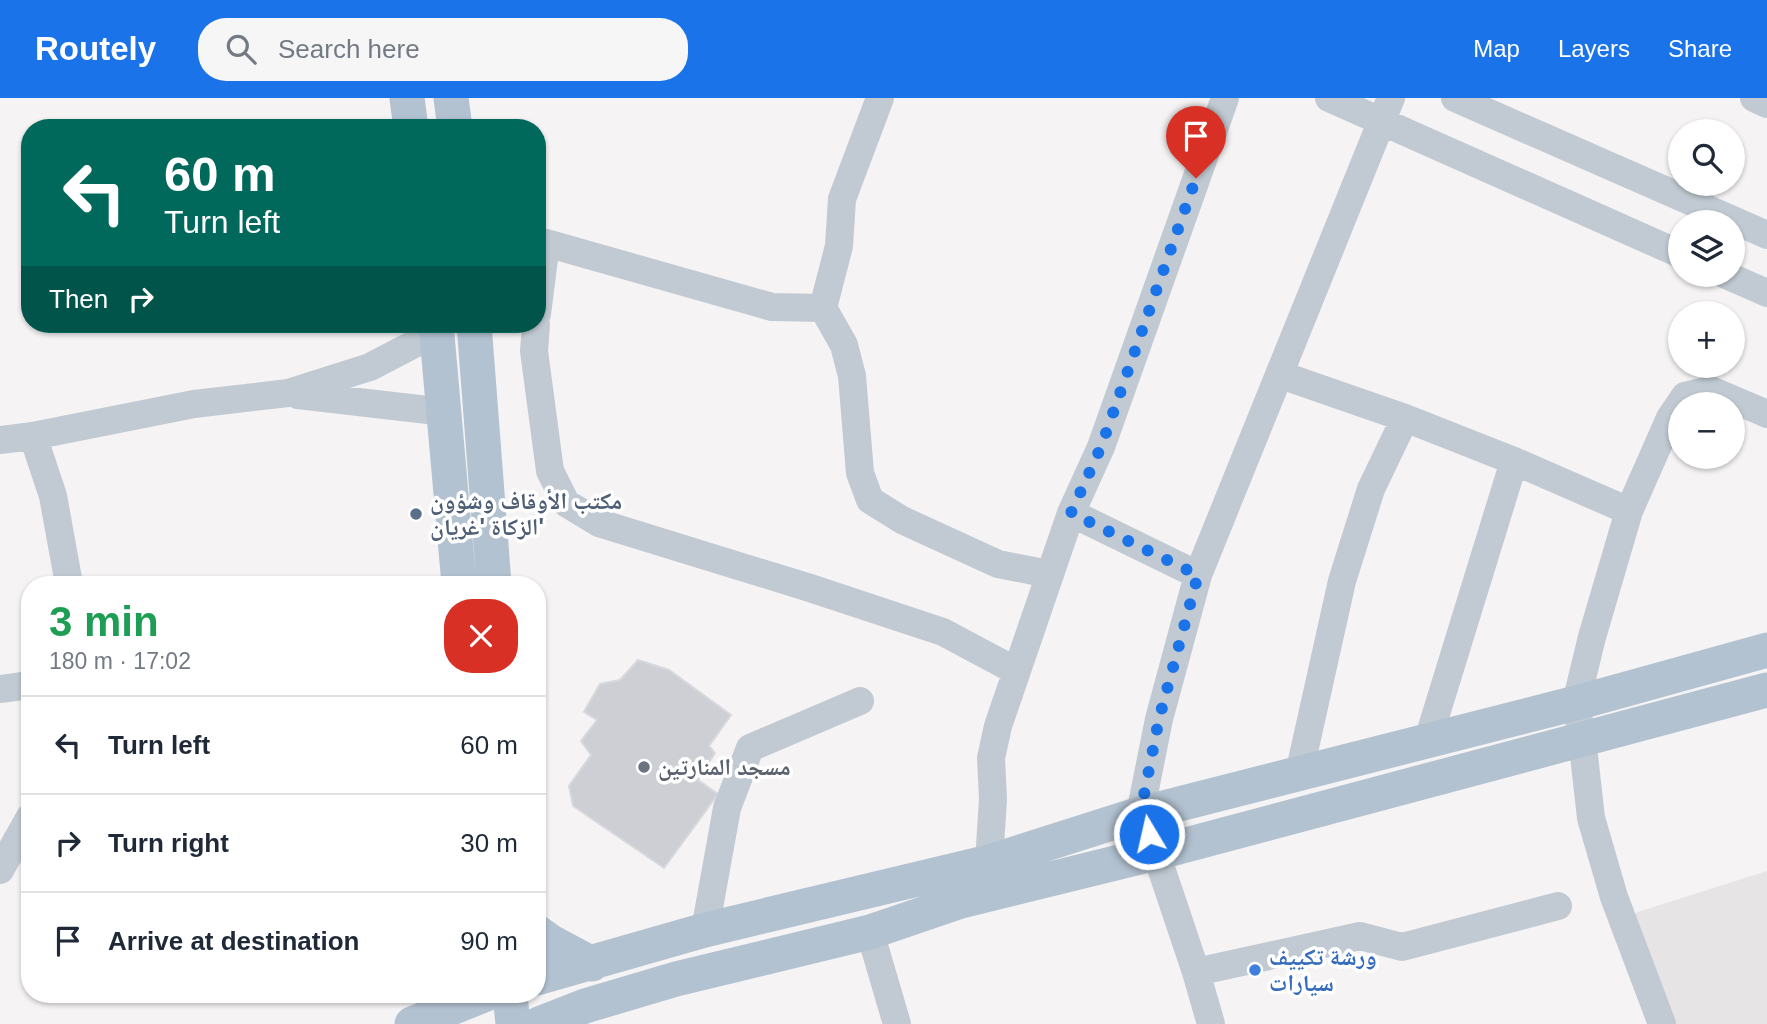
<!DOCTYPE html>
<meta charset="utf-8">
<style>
:root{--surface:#fff;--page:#f6f6f7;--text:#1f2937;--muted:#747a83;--line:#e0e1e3;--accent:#1a73e8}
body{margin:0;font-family:Helvetica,"Noto Naskh Arabic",sans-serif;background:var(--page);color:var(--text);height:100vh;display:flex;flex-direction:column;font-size:26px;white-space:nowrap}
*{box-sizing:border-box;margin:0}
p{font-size:23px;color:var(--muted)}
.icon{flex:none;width:38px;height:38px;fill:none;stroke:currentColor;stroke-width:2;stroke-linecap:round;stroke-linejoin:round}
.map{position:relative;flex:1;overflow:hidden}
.side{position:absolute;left:21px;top:478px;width:525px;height:427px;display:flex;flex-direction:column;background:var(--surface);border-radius:28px;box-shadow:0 2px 5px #0004}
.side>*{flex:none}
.top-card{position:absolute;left:21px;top:21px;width:525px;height:214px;border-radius:28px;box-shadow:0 2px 5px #0004;background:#00695c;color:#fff;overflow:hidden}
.fabs{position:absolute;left:1668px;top:21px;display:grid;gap:14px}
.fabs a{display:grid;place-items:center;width:77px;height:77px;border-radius:50%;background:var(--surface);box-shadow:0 2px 5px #0004;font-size:35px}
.pin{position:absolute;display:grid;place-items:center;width:60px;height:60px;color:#fff;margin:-72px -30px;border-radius:50% 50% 50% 0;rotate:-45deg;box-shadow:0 0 7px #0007}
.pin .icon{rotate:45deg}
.me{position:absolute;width:77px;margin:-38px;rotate:351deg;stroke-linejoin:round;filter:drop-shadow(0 0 5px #0008)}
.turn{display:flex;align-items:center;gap:24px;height:147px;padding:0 28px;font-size:32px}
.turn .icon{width:91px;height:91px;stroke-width:2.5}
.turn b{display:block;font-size:49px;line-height:60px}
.then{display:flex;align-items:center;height:66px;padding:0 28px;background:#0003;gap:14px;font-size:26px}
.round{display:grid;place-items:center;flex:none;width:74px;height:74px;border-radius:28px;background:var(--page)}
.head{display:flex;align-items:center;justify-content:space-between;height:119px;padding:0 28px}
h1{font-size:42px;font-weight:600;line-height:52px;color:#1e9e55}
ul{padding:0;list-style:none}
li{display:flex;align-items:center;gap:21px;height:98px;padding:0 28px;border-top:2px solid var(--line)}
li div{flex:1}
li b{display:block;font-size:26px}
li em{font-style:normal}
header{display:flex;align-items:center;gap:42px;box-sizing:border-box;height:98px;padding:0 35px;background:var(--accent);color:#fff}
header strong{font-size:33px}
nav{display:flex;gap:38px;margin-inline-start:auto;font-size:24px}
.search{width:490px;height:63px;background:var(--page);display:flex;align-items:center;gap:18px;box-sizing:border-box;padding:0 24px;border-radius:28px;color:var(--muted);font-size:26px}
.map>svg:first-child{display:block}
</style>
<header>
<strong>Routely</strong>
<div class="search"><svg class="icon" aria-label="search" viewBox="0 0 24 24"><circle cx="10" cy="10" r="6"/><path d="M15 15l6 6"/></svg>Search here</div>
<nav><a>Map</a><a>Layers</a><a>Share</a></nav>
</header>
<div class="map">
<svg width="1767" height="926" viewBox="0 0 1767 926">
<rect width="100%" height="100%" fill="#f5f3f3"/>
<path fill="#e6e4e5" d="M 1767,773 L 1767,926 L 1647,926 L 1619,820 Z"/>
<path fill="#cdcfd5" stroke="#d7d9de" stroke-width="2" d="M 638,562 L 669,572 L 731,617 L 709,648 L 715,655 L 698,682 L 718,696 L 664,770 L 573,708 L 569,688 L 591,657 L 581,643 L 597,622 L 584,614 L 600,586 L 620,582 Z"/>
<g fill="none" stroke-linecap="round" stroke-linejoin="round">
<path stroke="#c1cad2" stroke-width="28" d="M 1329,0 L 1680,156
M 1455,0 L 1767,137
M 1754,0 L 1767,6
M 1726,177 L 1767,195
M 823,210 L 844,247 L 852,278 L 860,375 L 870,402 L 902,422 L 998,466 L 1049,476
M 537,216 L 546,145 L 772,209 L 823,210 L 839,148 L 842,101 L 880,0
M 536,226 L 534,253 L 550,373 L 566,405 L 599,425 L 810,490 L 943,534 L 1016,573
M 1281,277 L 1405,320 L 1514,363 L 1629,413
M 298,297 L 445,314
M 33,338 L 53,398 L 69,486
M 0,342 L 33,338 L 194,306 L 288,295 L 370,269 L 437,234
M 1071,415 L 1198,477
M 0,591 L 30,587
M 1428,642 L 1514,363
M 1299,676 L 1342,483 L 1371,391 L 1405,320
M 989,764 L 993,701 L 991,660 L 998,628 L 1071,415 L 1101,349 L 1225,0
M 0,772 L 30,719
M 705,832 L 727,710 L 750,650 L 860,603
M 870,834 L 897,926
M 1196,874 L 1360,838 L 1402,849 L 1558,808
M 1211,926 L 1196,874 L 1156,755 L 1140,716 L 1159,621 L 1198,477 L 1391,0
M 1662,926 L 1614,799 L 1591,720 L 1582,640 L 1576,605 L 1592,539 L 1629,413 L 1670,320 L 1685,298 L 1711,292 L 1767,316"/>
<path stroke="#b3c2d1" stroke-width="35" d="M 407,0 L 411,30
M 451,0 L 455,30
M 436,226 L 459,486
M 474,226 L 494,486
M 537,834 L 551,844 L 592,866
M 537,880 L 705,832 L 989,764 L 1140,716 L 1576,605 L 1767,552
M 510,896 L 513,926
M 412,926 L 486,896
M 539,926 L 585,908 L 676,881 L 870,834 L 961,803 L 1156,755 L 1767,592"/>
</g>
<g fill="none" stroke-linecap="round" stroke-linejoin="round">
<path stroke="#1a73e8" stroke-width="12" stroke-dasharray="0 21.6" d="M 1149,736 L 1140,716 L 1145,692 L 1159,621 L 1198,477 L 1071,415 L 1101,349 L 1196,80"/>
</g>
<circle fill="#5c6f8a" stroke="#fff" stroke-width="2.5" cx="416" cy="416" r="7"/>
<circle fill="#6b7280" stroke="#fff" stroke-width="2.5" cx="644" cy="669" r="7"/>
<circle fill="#3f7fe0" stroke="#fff" stroke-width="2.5" cx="1255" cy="872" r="7"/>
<g text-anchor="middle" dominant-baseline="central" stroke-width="7" stroke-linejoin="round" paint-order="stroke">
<g font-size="23" font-weight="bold" fill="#4e5e75" stroke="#fff" text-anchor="start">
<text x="430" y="403">مكتب الأوقاف وشؤون<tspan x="430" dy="26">الزكاة 'غريان'</tspan></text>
</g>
<g font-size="23" font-weight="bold" fill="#5b616d" stroke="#fff" text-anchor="start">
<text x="658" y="669">مسجد المنارتين</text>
</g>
<g font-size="23" font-weight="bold" fill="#366cbe" stroke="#fff" text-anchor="start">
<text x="1269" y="859">ورشة تكييف<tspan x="1269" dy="26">سيارات</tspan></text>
</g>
</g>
</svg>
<div class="fabs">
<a><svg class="icon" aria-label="search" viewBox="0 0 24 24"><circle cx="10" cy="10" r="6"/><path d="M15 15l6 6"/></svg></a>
<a><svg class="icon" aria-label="layers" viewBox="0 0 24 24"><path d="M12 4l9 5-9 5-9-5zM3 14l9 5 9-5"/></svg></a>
<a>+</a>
<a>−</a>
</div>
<div class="pin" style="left:1196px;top:80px;background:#d93025"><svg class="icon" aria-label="arrive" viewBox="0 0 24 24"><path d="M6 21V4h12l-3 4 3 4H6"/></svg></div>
<svg class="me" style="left:1149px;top:736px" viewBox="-20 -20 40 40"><circle r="17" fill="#1a73e8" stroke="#fff" stroke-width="3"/><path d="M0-11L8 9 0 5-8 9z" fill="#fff"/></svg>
<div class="top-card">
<div class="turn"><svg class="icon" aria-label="left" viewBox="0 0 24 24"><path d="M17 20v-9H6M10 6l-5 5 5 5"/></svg><div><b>60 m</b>Turn left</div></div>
<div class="then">Then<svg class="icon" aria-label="right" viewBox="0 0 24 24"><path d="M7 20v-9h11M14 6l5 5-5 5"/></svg></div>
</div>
<section class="side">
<div class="head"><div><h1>3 min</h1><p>180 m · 17:02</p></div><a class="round" style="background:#d93025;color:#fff"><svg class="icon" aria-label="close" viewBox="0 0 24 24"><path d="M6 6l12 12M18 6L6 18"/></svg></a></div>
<ul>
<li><svg class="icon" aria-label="left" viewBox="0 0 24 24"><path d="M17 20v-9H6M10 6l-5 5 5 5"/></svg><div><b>Turn left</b></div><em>60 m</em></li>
<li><svg class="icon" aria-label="right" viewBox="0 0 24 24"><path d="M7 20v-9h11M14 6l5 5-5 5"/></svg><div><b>Turn right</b></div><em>30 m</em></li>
<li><svg class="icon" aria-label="arrive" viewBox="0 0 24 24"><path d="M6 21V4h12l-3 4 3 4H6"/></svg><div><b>Arrive at destination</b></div><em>90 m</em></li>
</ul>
</section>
</div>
